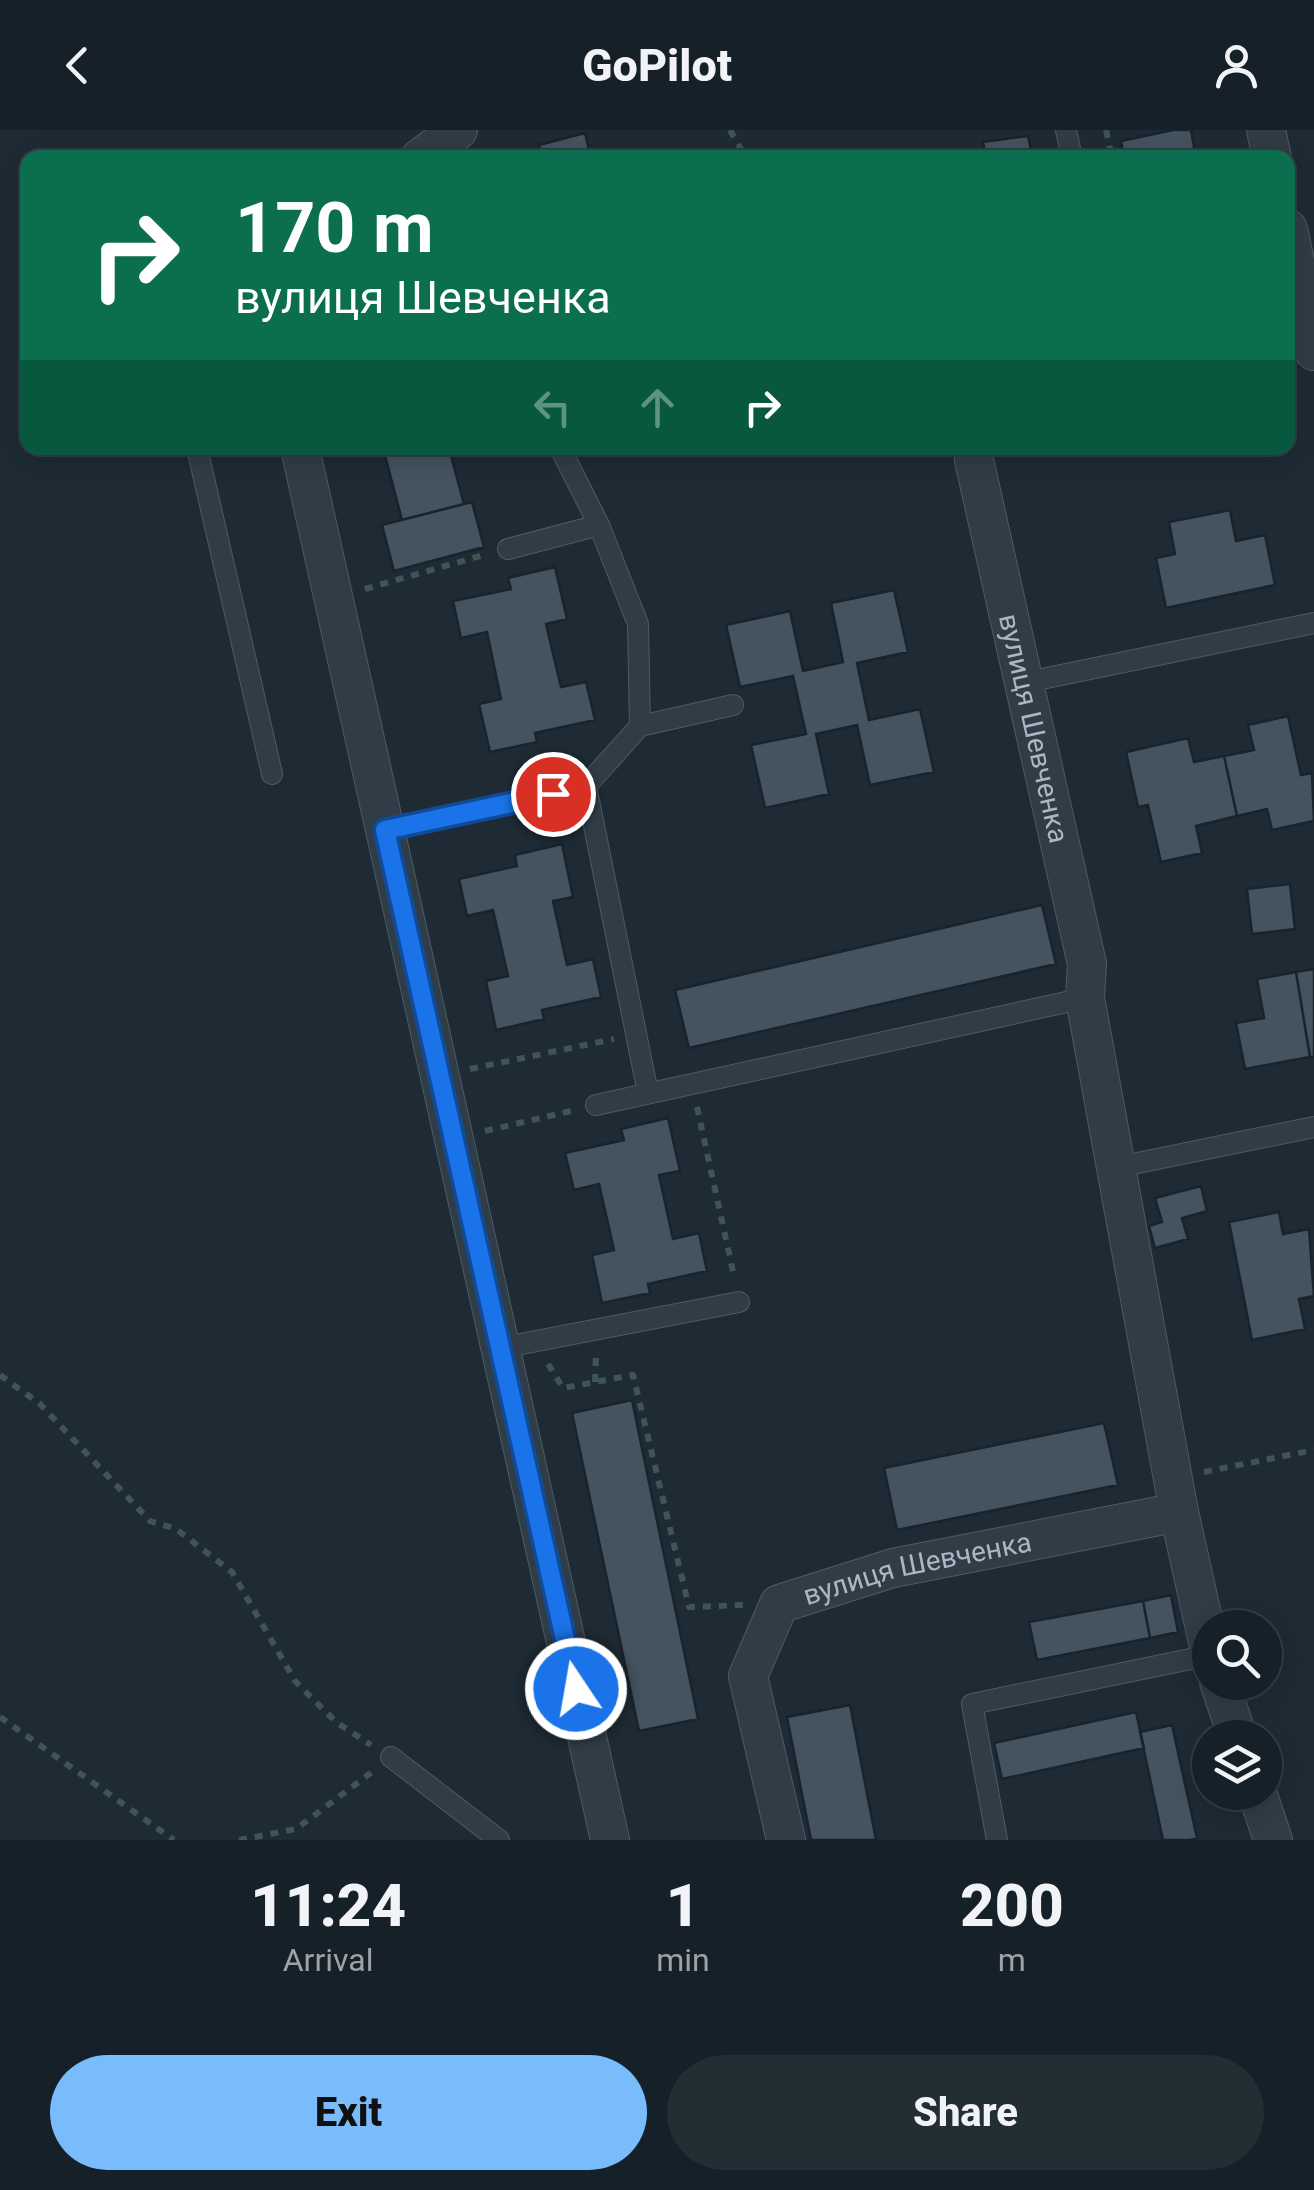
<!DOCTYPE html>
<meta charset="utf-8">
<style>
:root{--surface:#162028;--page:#232d34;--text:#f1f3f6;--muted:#9ea3a8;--line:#353e45;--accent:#78bcfb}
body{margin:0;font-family:Roboto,sans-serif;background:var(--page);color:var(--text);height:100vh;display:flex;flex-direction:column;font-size:38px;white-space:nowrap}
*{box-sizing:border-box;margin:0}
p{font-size:32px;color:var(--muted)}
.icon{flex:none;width:55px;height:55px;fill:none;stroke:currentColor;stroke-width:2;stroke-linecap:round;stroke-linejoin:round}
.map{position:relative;height:1710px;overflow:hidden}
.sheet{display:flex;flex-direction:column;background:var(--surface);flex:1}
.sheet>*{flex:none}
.banner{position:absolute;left:20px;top:20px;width:1275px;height:305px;border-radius:20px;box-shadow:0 5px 25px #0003,0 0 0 2px var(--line);background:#0b6e4f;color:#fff;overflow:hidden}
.fabs{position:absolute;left:1192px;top:1480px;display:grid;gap:20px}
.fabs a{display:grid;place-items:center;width:90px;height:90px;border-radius:50%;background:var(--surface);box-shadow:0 5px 25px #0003,0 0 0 2px var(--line);font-size:50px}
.pin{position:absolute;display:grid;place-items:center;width:85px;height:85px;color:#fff;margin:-42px;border:5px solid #fff;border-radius:50%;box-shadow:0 2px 10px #0007}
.me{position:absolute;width:110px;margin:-55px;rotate:348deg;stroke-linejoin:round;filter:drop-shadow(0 0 8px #0008)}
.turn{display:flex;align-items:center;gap:35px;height:210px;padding:0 50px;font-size:45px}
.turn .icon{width:130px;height:130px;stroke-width:2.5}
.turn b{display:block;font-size:70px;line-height:85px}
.lanes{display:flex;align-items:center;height:95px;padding:0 50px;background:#0003;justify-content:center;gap:50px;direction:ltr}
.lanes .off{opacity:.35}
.eta{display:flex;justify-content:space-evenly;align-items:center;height:170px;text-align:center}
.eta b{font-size:60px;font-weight:800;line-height:70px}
.action{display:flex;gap:20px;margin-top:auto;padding:20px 50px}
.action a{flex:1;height:115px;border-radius:60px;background:var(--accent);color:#111;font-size:40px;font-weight:800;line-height:115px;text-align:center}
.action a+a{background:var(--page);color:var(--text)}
header{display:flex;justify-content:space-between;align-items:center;height:130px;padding:0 50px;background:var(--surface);font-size:45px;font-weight:800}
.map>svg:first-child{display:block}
</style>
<header><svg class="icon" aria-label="back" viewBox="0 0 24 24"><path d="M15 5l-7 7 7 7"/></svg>GoPilot<svg class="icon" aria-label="person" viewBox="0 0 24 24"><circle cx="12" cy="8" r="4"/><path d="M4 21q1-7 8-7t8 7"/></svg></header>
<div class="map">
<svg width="1314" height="1710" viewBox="0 0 1314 1710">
<rect width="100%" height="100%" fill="#1e2b35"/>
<path fill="#445360" stroke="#19232c" stroke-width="2.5" d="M 1173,0 L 1191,0 L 1196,28 L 1124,28 L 1121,11 Z
M 585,3 L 591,28 L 535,28 L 541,26 L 539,15 Z
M 1028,6 L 1033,28 L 986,28 L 983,12 Z
M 383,318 L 449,318 L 464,374 L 402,390 Z
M 472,372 L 484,417 L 394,441 L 382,395 Z
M 1230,380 L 1236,411 L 1265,405 L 1275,455 L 1166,478 L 1156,428 L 1175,424 L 1169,392 Z
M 555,437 L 567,489 L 546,494 L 561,557 L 586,552 L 595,590 L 535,603 L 537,612 L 490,622 L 479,574 L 501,569 L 487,502 L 461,508 L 453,471 L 511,459 L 508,448 Z
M 894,460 L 908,522 L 857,533 L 869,590 L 920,579 L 934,642 L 870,655 L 857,595 L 816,604 L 829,664 L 765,678 L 751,615 L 806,604 L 793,546 L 740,557 L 726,495 L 790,481 L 803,541 L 843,532 L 831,473 Z
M 1288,586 L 1301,645 L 1312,643 L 1314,691 L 1272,700 L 1267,679 L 1237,686 L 1224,626 L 1254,620 L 1248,595 Z
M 1188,608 L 1194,632 L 1224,626 L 1237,686 L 1196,696 L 1202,723 L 1161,732 L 1148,675 L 1138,677 L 1126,622 Z
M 562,714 L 573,767 L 553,771 L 567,835 L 593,829 L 601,867 L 542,880 L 544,889 L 496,900 L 486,851 L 508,846 L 493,780 L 467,786 L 459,749 L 517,736 L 515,725 Z
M 1290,754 L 1295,799 L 1252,804 L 1247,759 Z
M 1042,775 L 1056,834 L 689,918 L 675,860 Z
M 1314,839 L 1314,927 L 1310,927 L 1296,842 Z
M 1296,842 L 1310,927 L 1245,939 L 1236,893 L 1264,888 L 1257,849 Z
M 668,988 L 680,1041 L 659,1045 L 673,1109 L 699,1103 L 707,1141 L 648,1154 L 650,1163 L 602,1173 L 592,1125 L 614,1120 L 599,1054 L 574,1060 L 565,1023 L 624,1010 L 621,999 Z
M 1201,1056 L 1207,1081 L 1182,1088 L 1188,1109 L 1155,1118 L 1149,1096 L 1162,1092 L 1155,1068 Z
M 1279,1082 L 1283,1104 L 1309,1099 L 1314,1166 L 1299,1169 L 1305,1199 L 1252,1210 L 1229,1092 Z
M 632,1270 L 698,1589 L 639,1601 L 572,1283 Z
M 1104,1293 L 1118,1355 L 897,1400 L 884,1338 Z
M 1171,1465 L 1178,1502 L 1150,1508 L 1143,1471 Z
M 1143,1471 L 1150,1508 L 1037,1530 L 1029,1492 Z
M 850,1575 L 876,1710 L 811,1710 L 787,1587 Z
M 1136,1582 L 1144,1618 L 1002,1649 L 994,1613 Z
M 1172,1595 L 1197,1708 L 1190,1710 L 1163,1710 L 1140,1602 Z"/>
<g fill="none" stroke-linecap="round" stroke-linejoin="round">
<g stroke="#4f5a64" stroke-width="22">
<path id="service" d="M 1066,0 L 1072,28
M 197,318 L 272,644
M 560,318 L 599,395 L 638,494 L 640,596 L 586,656
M 508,419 L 599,395
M 1027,552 L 1314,493
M 640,596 L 733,575
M 385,700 L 586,656 L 648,963
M 596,975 L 1085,868
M 1118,1037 L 1314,997
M 500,1218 L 739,1172
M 391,1627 L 499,1710
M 997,1710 L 972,1574 L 1210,1525"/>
</g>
<g stroke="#4f5a64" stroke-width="40">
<g id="minor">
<path d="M 1266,0 L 1272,28"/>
<path d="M 420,28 L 458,0"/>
<path d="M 1288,99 L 1314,221"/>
<path d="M 300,318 L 610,1710"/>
<path id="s1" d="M 974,330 L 1087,834 L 1085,868 L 1179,1382 L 1210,1521"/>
<path d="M 1219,1552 L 1238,1608"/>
<path d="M 1257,1662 L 1273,1710"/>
<path id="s2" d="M 786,1710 L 748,1546 L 779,1474 L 893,1438 L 1179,1382"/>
</g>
</g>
<path stroke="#3f5555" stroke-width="6" stroke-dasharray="8 8" stroke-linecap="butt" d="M 730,0 L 746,28
M 1106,0 L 1112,28
M 365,459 L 487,424
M 470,939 L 614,909
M 697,977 L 734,1146
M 485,1001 L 575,980
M 548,1234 L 563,1258 L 633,1245 L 689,1477 L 744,1475
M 0,1245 L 40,1274 L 150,1391 L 176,1399 L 232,1442 L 295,1551 L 336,1592 L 371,1615
M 595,1252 L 596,1223
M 1204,1342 L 1314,1320
M 0,1587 L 174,1710
M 239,1710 L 296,1699 L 372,1642"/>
<use href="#service" stroke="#313d46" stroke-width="20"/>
<use href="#minor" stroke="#313d46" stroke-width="38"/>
</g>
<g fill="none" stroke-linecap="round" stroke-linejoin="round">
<g stroke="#114b97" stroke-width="25">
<path id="route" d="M 553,664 L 385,700 L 576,1559"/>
</g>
<use href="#route" stroke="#1a73e8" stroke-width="18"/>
</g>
<g text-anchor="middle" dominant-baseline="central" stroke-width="10" stroke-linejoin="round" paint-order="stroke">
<g font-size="28" fill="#abb8c4" stroke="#17212a">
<text stroke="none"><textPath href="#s1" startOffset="275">вулиця Шевченка</textPath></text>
<text stroke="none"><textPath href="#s2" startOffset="390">вулиця Шевченка</textPath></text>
</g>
</g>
</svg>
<div class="fabs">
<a><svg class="icon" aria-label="search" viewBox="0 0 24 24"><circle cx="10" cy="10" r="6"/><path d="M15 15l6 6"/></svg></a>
<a><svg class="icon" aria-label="layers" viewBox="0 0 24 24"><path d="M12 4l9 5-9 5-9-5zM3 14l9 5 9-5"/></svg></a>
</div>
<div class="pin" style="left:553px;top:664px;background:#d93025"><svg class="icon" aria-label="arrive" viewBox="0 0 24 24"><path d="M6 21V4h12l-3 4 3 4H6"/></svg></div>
<svg class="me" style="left:576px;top:1559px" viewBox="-20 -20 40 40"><circle r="17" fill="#1a73e8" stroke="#fff" stroke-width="3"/><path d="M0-11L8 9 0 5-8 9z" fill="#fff"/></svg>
<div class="banner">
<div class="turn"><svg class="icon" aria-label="right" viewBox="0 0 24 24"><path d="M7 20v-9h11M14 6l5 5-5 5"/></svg><div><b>170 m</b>вулиця Шевченка</div></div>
<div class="lanes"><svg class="icon off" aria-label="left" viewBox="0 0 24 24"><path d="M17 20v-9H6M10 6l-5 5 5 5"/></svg><svg class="icon off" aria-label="ahead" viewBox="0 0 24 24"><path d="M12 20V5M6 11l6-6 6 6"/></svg><svg class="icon" aria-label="right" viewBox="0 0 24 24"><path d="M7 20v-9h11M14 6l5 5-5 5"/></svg></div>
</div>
</div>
<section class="sheet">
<div class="eta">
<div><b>11:24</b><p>Arrival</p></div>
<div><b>1</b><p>min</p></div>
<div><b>200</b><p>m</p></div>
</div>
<div class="action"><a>Exit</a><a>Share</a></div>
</section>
